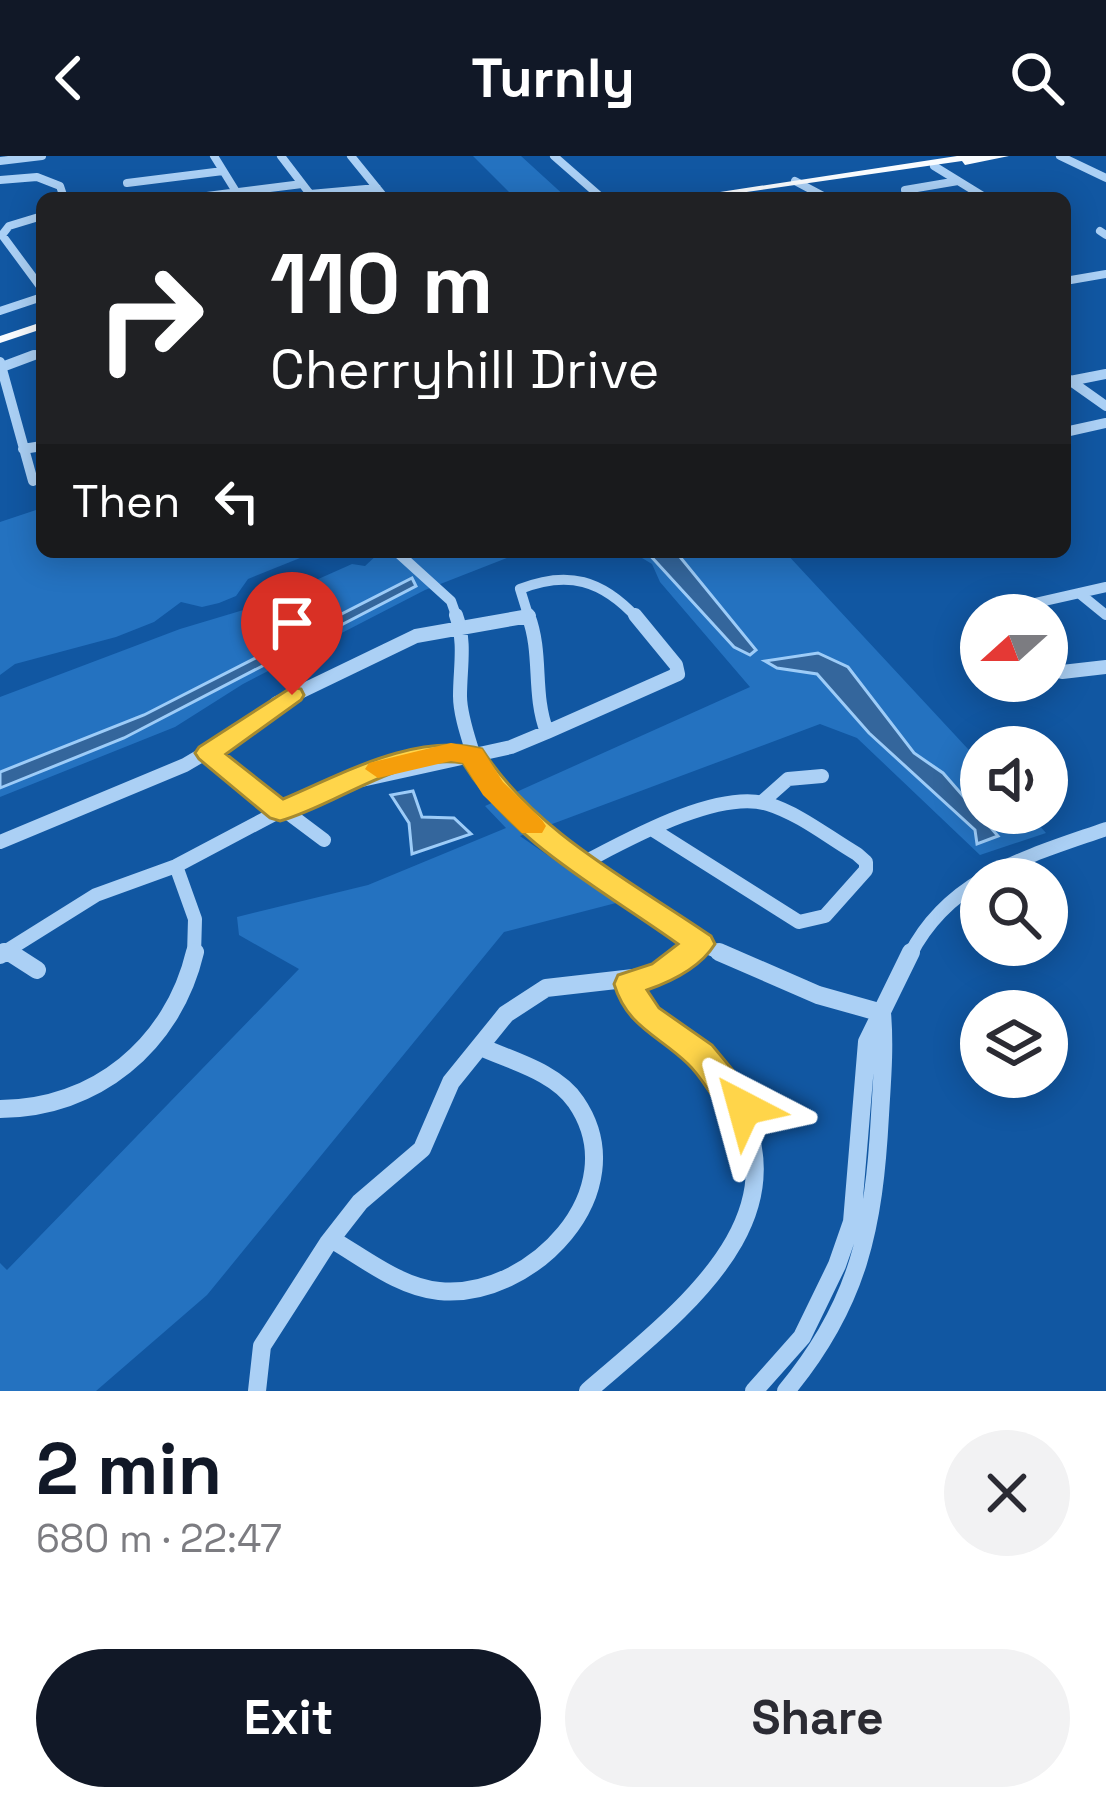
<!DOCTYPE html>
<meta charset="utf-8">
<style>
:root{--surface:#fff;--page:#f2f2f3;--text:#2b2b33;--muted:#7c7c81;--accent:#111827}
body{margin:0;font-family:"Space Grotesk",sans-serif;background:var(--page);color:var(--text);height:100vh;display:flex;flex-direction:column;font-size:45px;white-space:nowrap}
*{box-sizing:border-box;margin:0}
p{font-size:39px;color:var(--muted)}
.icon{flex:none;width:66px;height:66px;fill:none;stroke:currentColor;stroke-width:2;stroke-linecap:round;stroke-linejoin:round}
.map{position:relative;height:1235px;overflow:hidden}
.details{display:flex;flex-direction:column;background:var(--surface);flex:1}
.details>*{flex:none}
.banner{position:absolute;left:36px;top:36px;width:1035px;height:366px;border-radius:18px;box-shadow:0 6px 30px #0003;background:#202124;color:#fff;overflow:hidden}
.needle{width:78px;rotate:249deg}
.buttons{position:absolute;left:960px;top:438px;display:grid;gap:24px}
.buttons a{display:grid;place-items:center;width:108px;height:108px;border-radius:50%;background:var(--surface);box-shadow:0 6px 30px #0003;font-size:60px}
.pin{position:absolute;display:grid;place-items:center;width:102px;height:102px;color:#fff;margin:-123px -51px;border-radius:50% 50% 50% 0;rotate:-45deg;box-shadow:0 0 12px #0007}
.pin .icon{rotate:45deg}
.me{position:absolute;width:132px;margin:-66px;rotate:321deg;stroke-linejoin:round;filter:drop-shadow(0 0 9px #0008)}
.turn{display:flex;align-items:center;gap:42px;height:252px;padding:0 36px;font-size:54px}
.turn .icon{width:156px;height:156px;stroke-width:2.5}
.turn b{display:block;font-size:84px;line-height:102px}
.then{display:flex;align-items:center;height:114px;padding:0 36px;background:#0003;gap:24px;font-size:45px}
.round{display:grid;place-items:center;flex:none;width:126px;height:126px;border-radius:63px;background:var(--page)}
.head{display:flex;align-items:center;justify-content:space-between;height:204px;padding:0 36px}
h1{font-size:72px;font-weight:600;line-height:90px;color:var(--accent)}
.button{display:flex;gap:24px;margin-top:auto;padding:24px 36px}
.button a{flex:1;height:138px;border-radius:72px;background:var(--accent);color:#fff;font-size:48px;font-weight:600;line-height:138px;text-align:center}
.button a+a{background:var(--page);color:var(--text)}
header{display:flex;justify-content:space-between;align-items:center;height:156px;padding:0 36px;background:var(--accent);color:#fff;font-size:54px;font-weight:600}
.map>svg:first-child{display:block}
</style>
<header><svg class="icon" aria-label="back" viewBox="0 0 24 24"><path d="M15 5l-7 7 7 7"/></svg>Turnly<svg class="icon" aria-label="search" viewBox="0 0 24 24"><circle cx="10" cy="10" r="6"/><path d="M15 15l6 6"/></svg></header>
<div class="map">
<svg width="1106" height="1235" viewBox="0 0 1106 1235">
<rect width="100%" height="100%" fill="#1157a2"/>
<path fill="#2472c0" d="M 473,0 L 521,0 L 567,42 L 515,42 Z
M 42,352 L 42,396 L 315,396 L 248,423 L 236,440 L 219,447 L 202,451 L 181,446 L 154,466 L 116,481 L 15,508 L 0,519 L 0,366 Z
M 380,396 L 522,396 L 425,434 L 243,528 L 175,571 L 0,641 L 0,541 L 180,473 L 260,449 L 352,408 L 365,410 Z
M 632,396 L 785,396 L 981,607 L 981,657 L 1028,657 L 1046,677 L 980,699 L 857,582 L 820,568 L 520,680 L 616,747 L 504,776 L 207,1139 L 96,1235 L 0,1235 L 0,1107 L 7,1114 L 299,813 L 239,779 L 237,761 L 368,729 L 506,672 L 485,650 L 750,531 L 660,426 L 652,408 Z"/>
<path fill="#34669c" stroke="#9dccf8" stroke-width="3" d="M 647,396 L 676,396 L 756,494 L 750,499 L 734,491 Z
M 412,422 L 416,430 L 124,582 L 0,632 L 0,616 L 144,559 Z
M 818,497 L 848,511 L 914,597 L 943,617 L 998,680 L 977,688 L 975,674 L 869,577 L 817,518 L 777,512 L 765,505 Z
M 413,635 L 422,661 L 454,662 L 471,678 L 412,698 L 409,667 L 391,639 Z"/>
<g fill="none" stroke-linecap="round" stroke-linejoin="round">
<path stroke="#abd0f5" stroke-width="8" d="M 214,0 L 240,42
M 281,0 L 310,38 L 377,32
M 351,0 L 385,42
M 554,0 L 602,42
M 1060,0 L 1106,22
M 0,5 L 42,0
M 934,10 L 986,42
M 0,24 L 37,21 L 60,30 L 64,42
M 795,25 L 827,42
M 127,27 L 223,15
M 905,34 L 958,25
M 191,42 L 302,28
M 42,60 L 9,70 L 2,79 L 42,133
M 1100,75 L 1106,79
M 1065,125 L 1106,118
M 0,155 L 42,141
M 26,202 L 42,196"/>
<path stroke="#abd0f5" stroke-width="10" d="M 0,206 L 33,325
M 2,211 L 34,199
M 1065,221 L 1106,250
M 1070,225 L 1106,218
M 1065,276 L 1106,267
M 23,293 L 42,290
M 397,396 L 451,445 L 457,462
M 1079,437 L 1106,459
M 1003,459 L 1009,453 L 1106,431
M 518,462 L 529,460
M 529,462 L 520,433 C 568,414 602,424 637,462"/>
<path stroke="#abd0f5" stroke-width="14" d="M 456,459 C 466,487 460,511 460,540 C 460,557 467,578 472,594 C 493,663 639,745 700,788 L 726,799
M 528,459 C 543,498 532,537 547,576
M 1047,502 L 1062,516 L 1106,511
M 547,576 L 678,518 L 676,509 L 635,459
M 208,597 L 324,684
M 386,610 L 458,597
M 348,627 L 511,591 L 547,576
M 762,646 L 788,623 L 822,620
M 0,686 L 185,609 L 251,570 L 277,547 L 416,480 L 529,460
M 585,706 C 629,683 718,633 768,648 C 800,658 828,681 857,698 L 866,706 L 866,714 L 825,760 L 799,766 L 655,675
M 176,710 L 195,763 L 194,799
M 7,795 L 14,799
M 0,799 L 96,739 L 176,710 L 280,655 L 354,624
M 686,799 L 700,788
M 910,799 C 949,721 1029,700 1106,673"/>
<path stroke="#abd0f5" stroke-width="18" d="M 9,796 L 37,814
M 719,796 L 818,839 L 882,857
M 0,799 L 4,796
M 0,953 C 95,953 173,889 195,796
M 331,1083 C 364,1102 399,1131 439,1135 C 531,1144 637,1035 576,946 C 556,916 512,905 481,891
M 257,1235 L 262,1190 L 328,1087 L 360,1046 L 422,993 L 451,926 L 506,858 L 546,832 L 651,820 L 690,796
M 588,1235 C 683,1153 821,1053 719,919 C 692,884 649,871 629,828
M 754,1235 L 802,1181 L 837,1109 L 852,1066 L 867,886 L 911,796
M 786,1235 C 859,1147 874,1071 880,959 C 882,925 885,891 882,857"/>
<path fill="#f9fcff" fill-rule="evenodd" d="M 957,0 L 1009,0 L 965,9 L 962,5 L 705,42 L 681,42 Z
M 42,166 L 42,173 L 0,187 L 0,180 Z"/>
</g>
<path fill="#ffd54a" stroke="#a68a30" stroke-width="3" d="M 292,531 L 301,533 L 304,539 L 301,544 L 226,598 L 283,643 C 342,618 416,576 482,593 C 535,676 631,725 711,780 L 715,788 C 700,812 673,825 647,834 L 659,852 L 712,889 L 756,942 L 761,952 L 756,962 C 746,965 738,967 730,960 C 713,946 704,923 688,908 C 658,879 627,871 614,828 L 618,819 L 652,808 L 678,788 C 603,734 512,687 463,607 C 400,597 338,649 280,665 L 270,662 L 199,603 L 195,597 L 199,591 Z"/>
<path fill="#f59e0b" d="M 451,587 L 482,593 L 503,626 L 542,664 L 546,670 L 542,677 L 522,677 L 483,639 L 463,607 L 451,605 L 378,622 L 365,613 L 369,607 Z"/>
</svg>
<div class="buttons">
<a><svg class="needle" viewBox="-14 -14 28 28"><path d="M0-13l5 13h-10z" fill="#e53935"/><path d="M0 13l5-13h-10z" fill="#7c7c81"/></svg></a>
<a><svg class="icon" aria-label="sound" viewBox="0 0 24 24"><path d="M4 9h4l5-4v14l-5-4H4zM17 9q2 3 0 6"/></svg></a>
<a><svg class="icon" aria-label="search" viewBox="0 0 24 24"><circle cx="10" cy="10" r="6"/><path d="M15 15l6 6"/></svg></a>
<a><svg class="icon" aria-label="layers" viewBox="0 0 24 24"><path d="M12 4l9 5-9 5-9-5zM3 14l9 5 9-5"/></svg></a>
</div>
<div class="pin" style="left:292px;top:539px;background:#d93025"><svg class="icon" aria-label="arrive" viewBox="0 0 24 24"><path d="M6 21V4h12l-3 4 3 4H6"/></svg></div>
<svg class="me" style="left:744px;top:952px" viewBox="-20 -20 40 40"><path d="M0-17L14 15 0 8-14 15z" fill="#ffd54a" stroke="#fff" stroke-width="4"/></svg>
<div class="banner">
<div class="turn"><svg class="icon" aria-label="right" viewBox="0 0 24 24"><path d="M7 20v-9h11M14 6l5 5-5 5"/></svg><div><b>110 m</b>Cherryhill Drive</div></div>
<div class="then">Then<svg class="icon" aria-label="left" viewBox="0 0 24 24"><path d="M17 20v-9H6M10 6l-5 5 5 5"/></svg></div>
</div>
</div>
<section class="details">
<div class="head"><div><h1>2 min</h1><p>680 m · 22:47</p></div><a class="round"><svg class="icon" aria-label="close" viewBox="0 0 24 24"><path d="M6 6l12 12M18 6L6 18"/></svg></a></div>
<div class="button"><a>Exit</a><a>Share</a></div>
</section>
